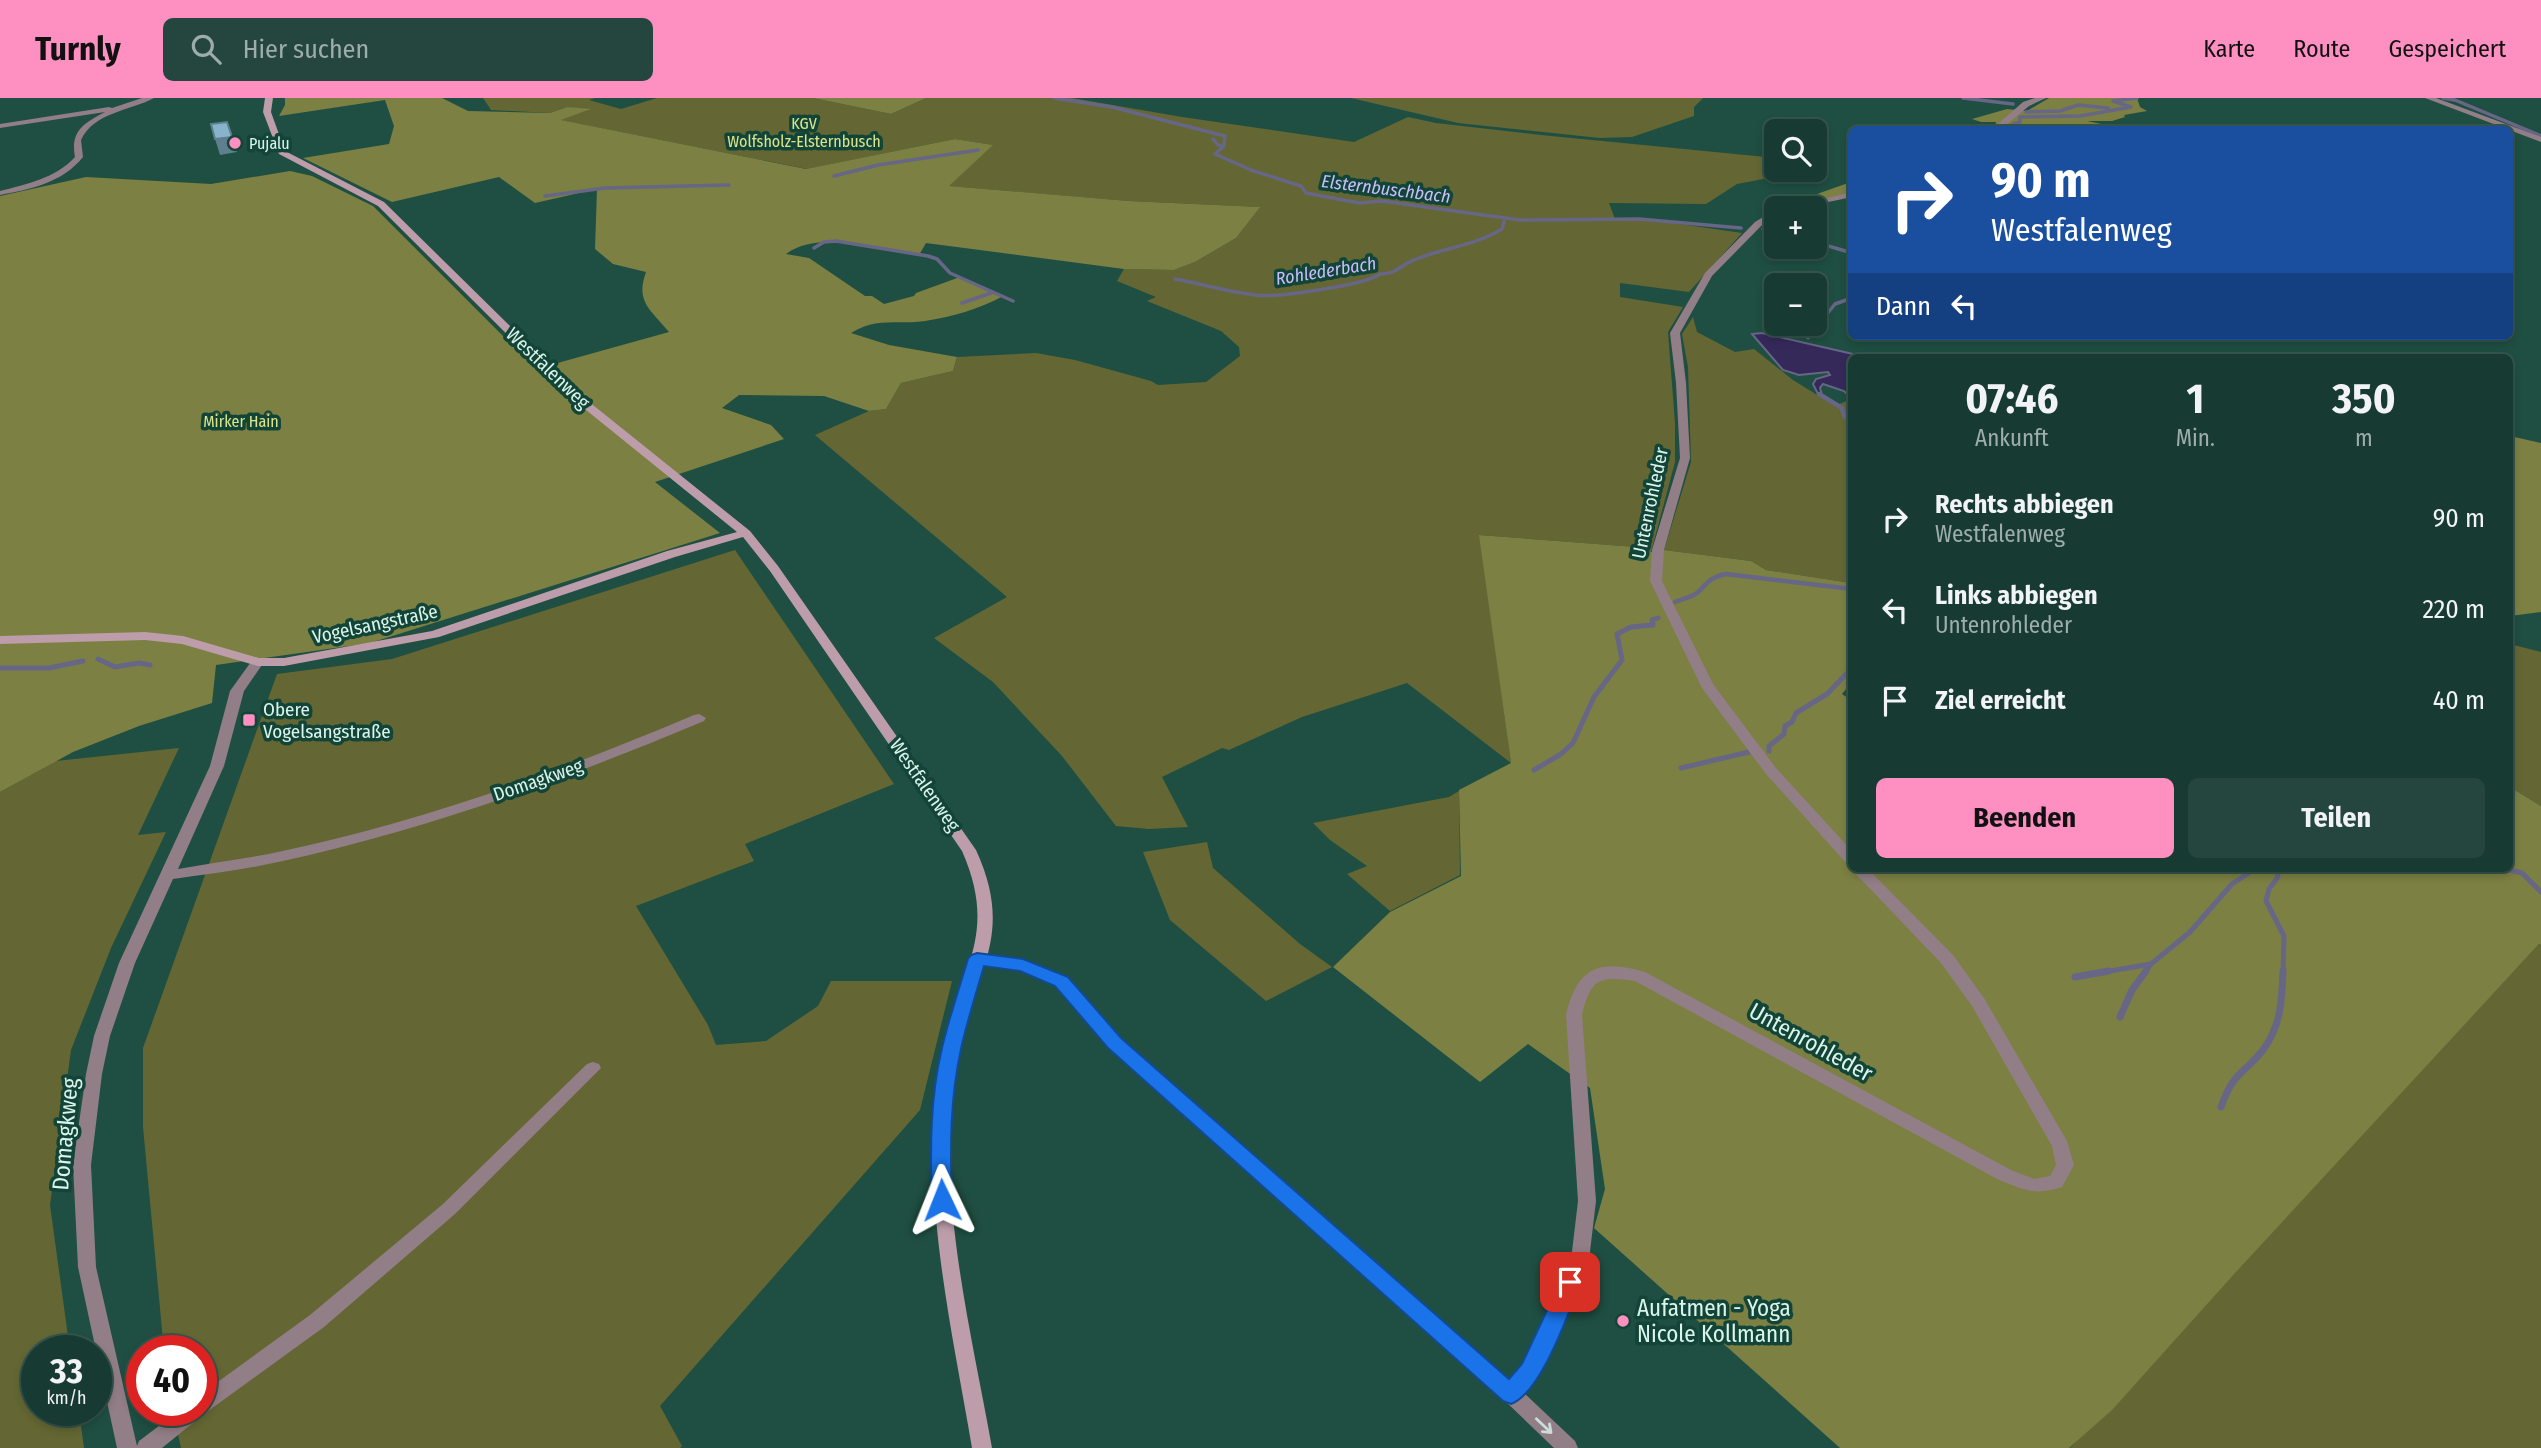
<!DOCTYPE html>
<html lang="de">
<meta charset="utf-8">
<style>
:root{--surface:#173b32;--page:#24463e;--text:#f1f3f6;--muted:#9eadac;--line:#36554d;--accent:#fd8fc1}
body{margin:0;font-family:"Fira Sans Condensed",sans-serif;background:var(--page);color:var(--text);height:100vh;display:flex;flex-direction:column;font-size:26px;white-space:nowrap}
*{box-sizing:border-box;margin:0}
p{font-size:23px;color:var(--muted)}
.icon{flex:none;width:38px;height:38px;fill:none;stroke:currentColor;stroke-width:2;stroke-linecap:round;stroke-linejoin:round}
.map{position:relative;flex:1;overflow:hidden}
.panel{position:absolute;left:1848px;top:256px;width:665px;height:518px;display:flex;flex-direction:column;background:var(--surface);border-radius:10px;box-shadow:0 4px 10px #0003,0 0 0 2px var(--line)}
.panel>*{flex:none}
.hud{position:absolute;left:1848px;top:28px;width:665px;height:214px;border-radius:10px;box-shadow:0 4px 10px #0003,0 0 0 2px var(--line);background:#1a4fa0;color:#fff;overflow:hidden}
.controls{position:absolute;left:1764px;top:21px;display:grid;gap:14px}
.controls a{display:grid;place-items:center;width:63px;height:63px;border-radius:10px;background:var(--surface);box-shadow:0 4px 10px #0003,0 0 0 2px var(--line);font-size:35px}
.speed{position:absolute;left:21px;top:1237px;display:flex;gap:14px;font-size:35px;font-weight:700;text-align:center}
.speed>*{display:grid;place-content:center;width:91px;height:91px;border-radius:50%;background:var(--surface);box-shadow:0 4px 10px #0003,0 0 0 2px var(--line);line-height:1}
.speed small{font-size:18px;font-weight:400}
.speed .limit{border:10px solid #d22;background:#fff;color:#111}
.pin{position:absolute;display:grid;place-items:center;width:60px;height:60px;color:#fff;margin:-30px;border-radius:14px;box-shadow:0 4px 10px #0006}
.me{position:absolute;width:77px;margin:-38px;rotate:358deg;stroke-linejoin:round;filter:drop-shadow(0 0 5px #0008)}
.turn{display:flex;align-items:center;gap:24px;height:147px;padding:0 28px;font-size:32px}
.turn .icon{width:91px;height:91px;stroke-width:2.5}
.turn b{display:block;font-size:49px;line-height:60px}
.then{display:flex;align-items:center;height:66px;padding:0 28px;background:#0003;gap:14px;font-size:26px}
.eta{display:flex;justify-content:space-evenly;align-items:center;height:119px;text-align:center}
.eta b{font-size:42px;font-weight:700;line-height:49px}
.button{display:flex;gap:14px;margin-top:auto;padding:14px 28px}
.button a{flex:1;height:80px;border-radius:10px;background:var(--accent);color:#111;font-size:28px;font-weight:700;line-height:80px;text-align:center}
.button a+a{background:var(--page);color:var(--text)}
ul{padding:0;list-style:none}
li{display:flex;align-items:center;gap:21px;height:91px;padding:0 28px}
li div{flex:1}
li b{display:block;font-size:26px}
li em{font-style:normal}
header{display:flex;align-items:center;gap:42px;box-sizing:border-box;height:98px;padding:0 35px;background:var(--accent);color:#111}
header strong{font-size:33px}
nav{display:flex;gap:38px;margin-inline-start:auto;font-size:24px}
.search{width:490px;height:63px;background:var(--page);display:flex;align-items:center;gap:18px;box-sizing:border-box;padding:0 24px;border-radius:10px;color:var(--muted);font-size:26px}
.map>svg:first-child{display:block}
</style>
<header>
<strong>Turnly</strong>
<div class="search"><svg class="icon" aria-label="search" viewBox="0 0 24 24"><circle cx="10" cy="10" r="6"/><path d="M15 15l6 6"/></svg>Hier suchen</div>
<nav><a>Karte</a><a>Route</a><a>Gespeichert</a></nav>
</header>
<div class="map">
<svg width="2541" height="1350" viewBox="0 0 2541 1350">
<rect width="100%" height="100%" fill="#1f4f42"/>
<path fill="#646733" d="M 483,0 L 595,0 L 589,2 L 621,11 L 657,0 L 813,0 L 891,16 L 926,0 L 1072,0 L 1182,19 L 1354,44 L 1408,19 L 1436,25 L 1541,37 L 1776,60 L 1776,72 L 1815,72 L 1815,64 L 1817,64 L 1815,74 L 1794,75 L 1737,86 L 1706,106 L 1609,105 L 1615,121 L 1659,123 L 1742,135 L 1689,194 L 1620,185 L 1620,199 L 1683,209 L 1668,234 L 1675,325 L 1675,364 L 1651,454 L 1636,449 L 1480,437 L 1511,665 L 1407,585 L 1302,619 L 1229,652 L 1222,650 L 1162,679 L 1188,729 L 1149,731 L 1116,728 L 1062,658 L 993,584 L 934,540 L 1007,499 L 815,337 L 869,313 L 886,311 L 901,285 L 953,273 L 957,259 L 1036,255 L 1075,262 L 1151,283 L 1158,287 L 1206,284 L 1240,258 L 1239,249 L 1221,233 L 1147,203 L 1156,199 L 1117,183 L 1124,171 L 1174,172 L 1195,164 L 1236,140 L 1259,109 L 1129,103 L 948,88 L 992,47 L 955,41 L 807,71 L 560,22 L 588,12 L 567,9 L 550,15 L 491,12 Z
M 1351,0 L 1703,0 L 1694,9 L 1694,18 L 1632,39 L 1600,40 L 1458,25 Z
M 1693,219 L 1697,234 L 1735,254 L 1754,251 L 1793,282 L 1835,308 L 1851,301 L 1851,485 L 1766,472 L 1751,463 L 1664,452 L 1691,364 L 1688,269 L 1682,236 Z
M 735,452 L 894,686 L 745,746 L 754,763 L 636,808 L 708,927 L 716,947 L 766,943 L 818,908 L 831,883 L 952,883 L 920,1012 L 660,1308 L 682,1348 L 680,1350 L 181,1350 L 173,1313 L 201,1312 L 201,1253 L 164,1253 L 143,1029 L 143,950 L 277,576 L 392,561 Z
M 2510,546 L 2541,554 L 2541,708 L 2510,689 Z
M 179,650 L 138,737 L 166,734 L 111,850 L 71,952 L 50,1107 L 70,1253 L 37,1253 L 37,1312 L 79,1313 L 84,1350 L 0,1350 L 0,694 L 56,663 Z
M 1459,693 L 1460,777 L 1390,813 L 1347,776 L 1367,768 L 1330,742 L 1313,725 L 1449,699 Z
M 1207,744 L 1213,770 L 1300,846 L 1332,869 L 1266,903 L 1170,822 L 1143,754 Z
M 2539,846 L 2541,847 L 2541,1350 L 2070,1350 Z"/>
<path fill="#7c8043" d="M 285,0 L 442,0 L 468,13 L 550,15 L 567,9 L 591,11 L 561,22 L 806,71 L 955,41 L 993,47 L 949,88 L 1129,103 L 1260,109 L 1236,140 L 1195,164 L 1174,172 L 1124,171 L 926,145 L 919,157 C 880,151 820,131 786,156 L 809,160 L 865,198 L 872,198 L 884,206 L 914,198 L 916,195 L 960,179 L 1003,198 C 980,211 951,219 925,223 C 897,227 877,219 851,235 L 889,247 L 957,259 L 953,273 L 901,285 L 886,311 L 869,313 L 824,298 L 739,297 L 722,310 L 771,327 L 784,341 L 655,384 L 720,435 L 370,545 L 216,567 L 212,605 L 139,628 L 73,654 L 0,694 L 0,98 L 86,79 L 211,86 L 290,73 L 312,78 L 373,108 L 536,271 L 669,234 C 651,212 635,204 646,174 L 613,166 L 595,151 L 597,91 L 535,105 L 499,79 L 392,104 L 303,60 L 389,46 L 394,28 L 385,2 L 279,18 L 285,7 Z
M 813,0 L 926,0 L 891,16 Z
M 2049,0 L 2137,0 L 2140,9 L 2147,13 L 2124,17 L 2125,19 L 2112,23 L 2087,23 L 2106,27 L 2098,31 L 1972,32 L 1995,29 L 1996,24 L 1981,24 L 1972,21 L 2007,11 L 2027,13 Z
M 1851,84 L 1851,98 L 1777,110 Z
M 2510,338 L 2541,345 L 2541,514 L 2510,518 Z
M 1479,437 L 1636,449 L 1651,454 L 1664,452 L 1751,463 L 1766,472 L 1851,485 L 1851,585 L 1842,596 L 1851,602 L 1852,770 L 2510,770 L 2510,689 L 2541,708 L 2541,847 L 2539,846 L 2235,1175 L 2112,1312 L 2069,1350 L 1840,1350 L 1594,1130 L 1605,1091 L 1590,990 L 1528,946 L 1480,984 L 1333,869 L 1390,814 L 1461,778 L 1459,692 L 1511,665 Z"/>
<path fill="#35295a" stroke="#676686" stroke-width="2" d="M 1762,235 L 1866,259 L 1852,259 L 1850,299 L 1844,293 L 1823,286 L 1820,290 L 1822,297 L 1818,296 L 1813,286 L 1816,281 L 1830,277 L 1828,274 L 1799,277 L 1783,272 L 1752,236 Z"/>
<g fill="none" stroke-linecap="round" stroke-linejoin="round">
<path stroke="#676686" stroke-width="3.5" d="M 1054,0 L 1112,9 L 1225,38 L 1224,48 L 1215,56 L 1251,72 L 1301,88 L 1306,95 L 1359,105 L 1382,103 L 1520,122 L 1639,121 L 1741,130
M 1963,0 L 2013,6
M 2443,0 L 2455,2 L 2541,38
M 2026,14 L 2060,13 L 2078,7 L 2108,10
M 2008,32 L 2013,26 L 2020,24 L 2020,19 L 2080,18 L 2131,9 L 2113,3 L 2137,0
M 1213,41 L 1218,47 L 1224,48
M 834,78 L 878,67 L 978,52
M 545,98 L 605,90 L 729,87
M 1763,131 L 1776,132
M 1815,144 L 1852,155
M 814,150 L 824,144 L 836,143 L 928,158 L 937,161 L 950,175 L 1013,203
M 1175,181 C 1202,186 1229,194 1256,197 C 1276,200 1365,187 1380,176 C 1394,177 1401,167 1414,162 C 1443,150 1474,148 1502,131 L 1505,120
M 962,205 L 991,195
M 1822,222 L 1835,206 L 1852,200"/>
<path stroke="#676686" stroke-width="4.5" d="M 1808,239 L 1824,220
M 1819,296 L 1842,310 L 1844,318 L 1852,322
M 1675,504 C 1682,501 1692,499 1697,495 C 1709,484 1708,480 1726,476 L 1852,491"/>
<path stroke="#676686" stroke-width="5" d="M 98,561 L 115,569 L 139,565 L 150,567
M 0,570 L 49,570 L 83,563
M 1769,653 L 1769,648 L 1784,636 L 1785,628 L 1792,624 L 1796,615 L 1827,596 L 1852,570
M 1681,670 L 1749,654
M 1534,672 L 1561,656 L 1573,645 L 1594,599 L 1622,562 L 1617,536 L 1631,529 L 1653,527 L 1652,522 L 1658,520
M 2276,770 L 2278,779 L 2269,791 L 2266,803 L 2284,838 L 2283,875
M 2501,770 L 2522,775 L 2541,794
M 2098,875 L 2151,866
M 2144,875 L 2151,866 L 2190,834 L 2232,786 L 2256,770"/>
<path stroke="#676686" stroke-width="7" d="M 2075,879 L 2109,873
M 2120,919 L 2132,892 L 2146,873
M 2221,1009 C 2233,974 2243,977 2263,952 C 2281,928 2282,902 2283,873"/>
<path fill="#927e86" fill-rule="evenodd" d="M 142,0 L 154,0 C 130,13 94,14 81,42 L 83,59 C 62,85 31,91 0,97 L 0,93 C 27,86 56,80 75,59 C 70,33 84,25 105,14 L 0,30 L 0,26 L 109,9 L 112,10 Z
M 2035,0 L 2046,0 L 2029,8 L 2000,32 L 1991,32 L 2023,4 Z
M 2425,0 L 2436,0 L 2541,39 L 2541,44 Z
M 1852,94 L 1852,99 L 1800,110 L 1786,110 Z
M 1773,113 L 1776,113 L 1776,119 L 1761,128 L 1712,178 L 1680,235 L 1686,285 L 1690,360 L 1664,452 L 1662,483 L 1713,586 L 1776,670 L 1852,753 L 1852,768 L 1847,766 L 1766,676 L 1702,590 L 1650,483 L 1652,452 L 1680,360 L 1676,285 L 1670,235 L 1705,175 L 1755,124 Z
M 258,560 L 264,564 L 244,593 L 224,668 L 178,771 C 211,765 245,761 278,754 C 421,724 559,674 694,617 L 699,616 L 706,620 L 704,623 C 566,681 425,732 278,764 C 243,772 208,776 173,781 L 135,865 L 110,938 L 102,976 L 91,1067 L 96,1169 L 137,1348 L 139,1343 L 180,1312 L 201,1312 L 201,1296 L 310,1217 L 443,1106 L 587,966 L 593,964 L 599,966 L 601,970 L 455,1116 L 324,1229 L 204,1316 L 162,1350 L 117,1350 L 78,1169 L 73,1067 L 86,976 L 94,938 L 119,865 L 210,668 L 230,593 L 253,561 Z
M 1852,768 L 1867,770 L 1953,857 L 1984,900 L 2067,1043 L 2074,1067 L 2062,1089 C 2034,1098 2025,1092 1999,1082 L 1635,883 C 1599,878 1591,880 1582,917 L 1596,1103 L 1589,1162 L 1537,1279 L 1524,1295 L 1575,1343 L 1578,1350 L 1554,1350 L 1504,1302 L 1108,949 L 1056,887 L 1021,872 L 977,867 L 971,865 L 969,861 L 971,857 L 977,855 L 1023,861 L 1068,879 L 1120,941 L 1510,1283 L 1523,1267 L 1571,1162 L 1578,1103 L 1566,917 C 1577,870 1598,860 1645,874 L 2011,1072 L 2034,1081 L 2050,1078 L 2056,1067 L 2052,1048 L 1972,908 L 1941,865 L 1853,773 Z"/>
<path fill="#bc9da9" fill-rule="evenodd" d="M 265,0 L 273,0 L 271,14 L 285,53 L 384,104 L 578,295 L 750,433 L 778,468 L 976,752 C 1015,837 976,871 959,951 C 932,1083 969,1220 992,1350 L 972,1350 C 950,1219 917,1086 942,953 C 958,873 1000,839 962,753 L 770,473 L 743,439 L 675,459 L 439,539 L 284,568 L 258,568 L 182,546 L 145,542 L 0,546 L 0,538 L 145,534 L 183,538 L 259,560 L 284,560 L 432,533 L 667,453 L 737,434 L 570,299 L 378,108 L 279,56 L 263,14 Z"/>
</g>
<path fill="#5f7e8e" d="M 227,24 L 237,54 L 220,57 L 215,41 Z"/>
<path fill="#88b4cb" stroke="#5f7e8e" stroke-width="2" d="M 227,24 L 232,39 L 215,41 L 211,26 Z"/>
<defs><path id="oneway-shaft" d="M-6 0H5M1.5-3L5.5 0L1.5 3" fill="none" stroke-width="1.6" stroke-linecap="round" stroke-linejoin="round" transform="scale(1.75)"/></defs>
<use stroke="#ccdcd7" href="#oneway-shaft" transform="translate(1544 1328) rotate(43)"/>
<path fill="#1a73e8" stroke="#114b97" stroke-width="2" d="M 977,855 L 1023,861 L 1068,879 L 1121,940 L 1509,1281 L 1522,1266 L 1563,1178 L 1570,1175 L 1578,1178 L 1581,1184 C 1568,1215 1542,1294 1511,1306 L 1503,1303 L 1108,950 L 1055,888 L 1020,873 L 984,868 C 976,896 967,923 961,951 C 950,1001 950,1051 952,1102 L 949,1107 L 942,1110 L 935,1107 L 932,1102 C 930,1051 930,1000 942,950 C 949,920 959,891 968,861 L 971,857 Z"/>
<g fill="#fd8fc1" stroke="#124537" stroke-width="2.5">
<circle cx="235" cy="45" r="7"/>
<rect x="242" y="615" width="14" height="14" rx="3.5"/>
<circle cx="1623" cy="1223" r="7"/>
</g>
<g text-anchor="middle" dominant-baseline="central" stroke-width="7" stroke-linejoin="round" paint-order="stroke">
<g font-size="16" fill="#dde48a" stroke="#124537">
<text x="804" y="25">KGV<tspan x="804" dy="18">Wolfsholz-Elsternbusch</tspan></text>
<text x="241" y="323">Mirker Hain</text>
</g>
<g font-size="16" fill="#dbf4eb" stroke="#124537" text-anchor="start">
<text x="249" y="45">Pujalu</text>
</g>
<g font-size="18" font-style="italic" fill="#c9beff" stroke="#124537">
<text transform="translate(1386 91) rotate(7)">Elsternbuschbach</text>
<text transform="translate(1326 173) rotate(-9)">Rohlederbach</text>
</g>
<g font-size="19" fill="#dbf4eb" stroke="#124537">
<text transform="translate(548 270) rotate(44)">Westfalenweg</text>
<text transform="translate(1650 405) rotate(-78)">Untenrohleder</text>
<text transform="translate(375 526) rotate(-12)">Vogelsangstraße</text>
<text transform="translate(538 682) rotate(-19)">Domagkweg</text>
<text transform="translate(925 687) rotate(55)">Westfalenweg</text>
</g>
<g font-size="19" fill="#dbf4eb" stroke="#124537" text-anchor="start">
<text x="263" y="611">Obere<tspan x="263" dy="22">Vogelsangstraße</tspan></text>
</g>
<g font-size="23" fill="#dbf4eb" stroke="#124537">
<text transform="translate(1811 944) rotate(29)">Untenrohleder</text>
<text transform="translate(65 1036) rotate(-85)">Domagkweg</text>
</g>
<g font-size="23" fill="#dbf4eb" stroke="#124537" text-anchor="start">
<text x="1637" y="1210">Aufatmen - Yoga<tspan x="1637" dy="26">Nicole Kollmann</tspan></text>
</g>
</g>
</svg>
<div class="controls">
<a><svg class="icon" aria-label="search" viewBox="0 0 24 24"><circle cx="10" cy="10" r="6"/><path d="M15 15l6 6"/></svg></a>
<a>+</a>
<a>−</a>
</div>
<div class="speed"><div>33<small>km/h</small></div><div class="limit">40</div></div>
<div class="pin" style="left:1570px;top:1184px;background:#d93025"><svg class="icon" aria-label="arrive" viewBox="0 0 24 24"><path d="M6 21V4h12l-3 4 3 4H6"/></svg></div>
<svg class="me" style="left:942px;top:1102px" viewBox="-20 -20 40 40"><path d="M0-17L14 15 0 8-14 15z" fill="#1a73e8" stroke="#fff" stroke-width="4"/></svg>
<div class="hud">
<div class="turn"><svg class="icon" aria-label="right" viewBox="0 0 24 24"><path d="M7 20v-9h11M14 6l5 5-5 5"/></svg><div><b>90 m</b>Westfalenweg</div></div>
<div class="then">Dann<svg class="icon" aria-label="left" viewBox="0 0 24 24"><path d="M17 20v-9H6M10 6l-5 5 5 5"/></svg></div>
</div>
<section class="panel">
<div class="eta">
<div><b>07:46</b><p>Ankunft</p></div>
<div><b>1</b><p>Min.</p></div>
<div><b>350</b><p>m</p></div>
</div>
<ul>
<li><svg class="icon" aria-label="right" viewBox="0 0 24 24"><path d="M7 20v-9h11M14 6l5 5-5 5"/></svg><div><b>Rechts abbiegen</b><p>Westfalenweg</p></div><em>90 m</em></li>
<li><svg class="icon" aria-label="left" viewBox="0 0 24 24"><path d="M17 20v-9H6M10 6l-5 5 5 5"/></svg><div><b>Links abbiegen</b><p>Untenrohleder</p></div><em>220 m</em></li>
<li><svg class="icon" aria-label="arrive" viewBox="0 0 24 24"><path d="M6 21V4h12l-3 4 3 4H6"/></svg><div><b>Ziel erreicht</b></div><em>40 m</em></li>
</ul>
<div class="button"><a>Beenden</a><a>Teilen</a></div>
</section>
</div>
